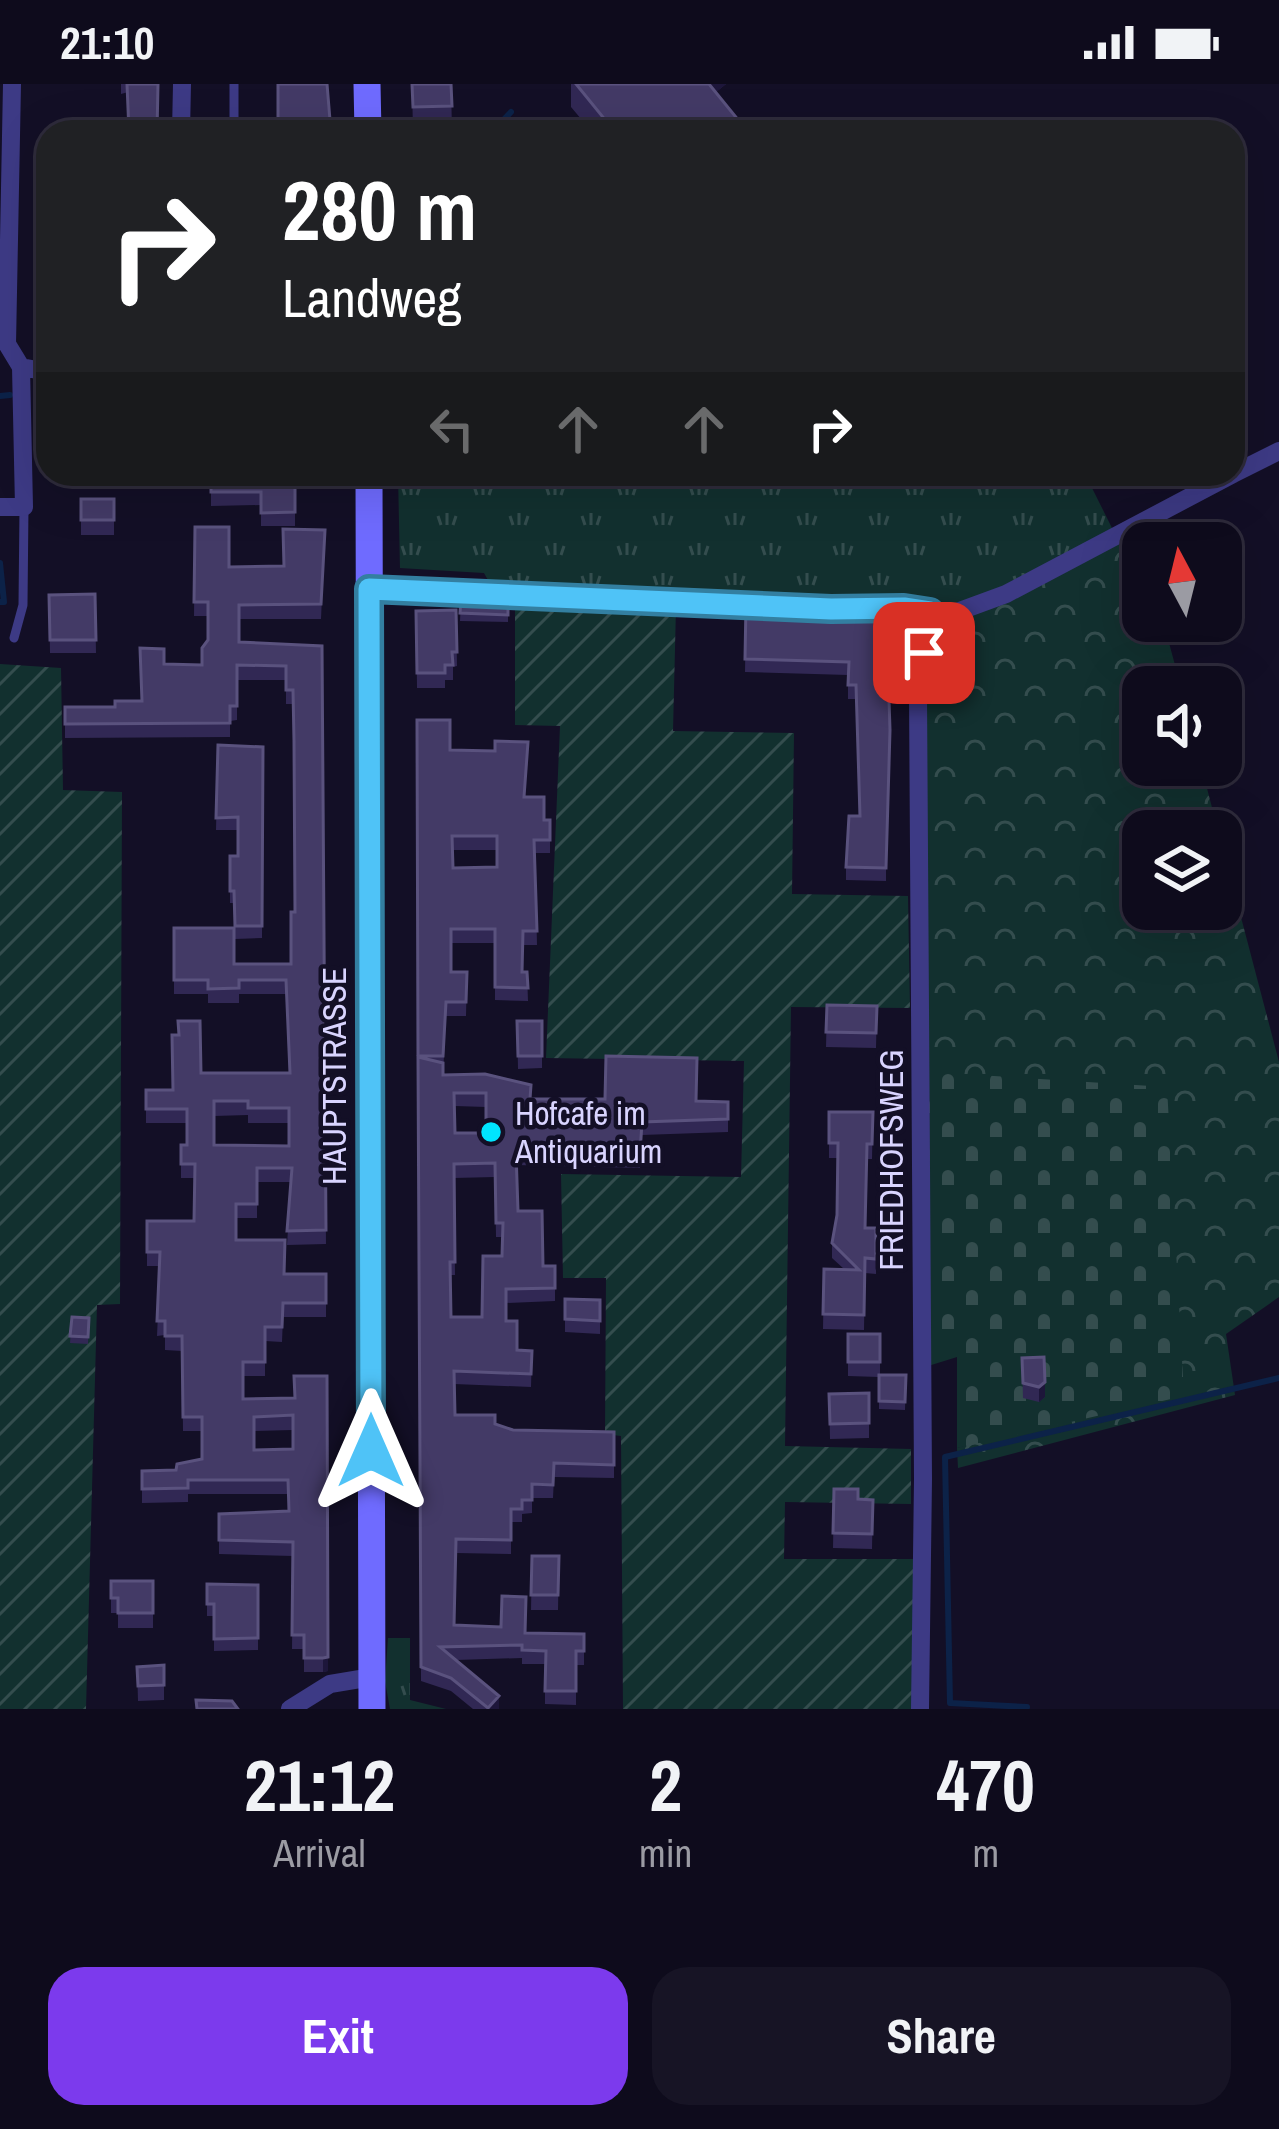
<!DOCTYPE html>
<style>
:root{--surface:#0e0b1c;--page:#171425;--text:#f1f3f6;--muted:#9b9ba3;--line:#2e2b3b;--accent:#7c3aed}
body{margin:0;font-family:"Archivo Narrow",sans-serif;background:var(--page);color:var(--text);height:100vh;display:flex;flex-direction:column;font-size:45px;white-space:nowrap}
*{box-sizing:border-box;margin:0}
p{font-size:39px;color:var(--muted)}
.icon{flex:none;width:66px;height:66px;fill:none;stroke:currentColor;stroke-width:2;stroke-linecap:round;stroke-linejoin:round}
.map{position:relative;height:1625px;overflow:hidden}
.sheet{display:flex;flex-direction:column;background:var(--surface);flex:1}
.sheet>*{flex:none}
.guide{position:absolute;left:36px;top:36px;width:1209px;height:366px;border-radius:36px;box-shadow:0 12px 48px #0002,0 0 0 3px var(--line);background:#202124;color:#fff;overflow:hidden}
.needle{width:78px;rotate:353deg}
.fabs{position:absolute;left:1122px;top:438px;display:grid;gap:24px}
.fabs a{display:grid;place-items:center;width:120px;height:120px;border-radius:24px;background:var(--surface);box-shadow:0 12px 48px #0002,0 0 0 3px var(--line);font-size:60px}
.pin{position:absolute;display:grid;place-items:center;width:102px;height:102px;color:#fff;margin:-51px;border-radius:24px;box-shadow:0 6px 18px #0006}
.me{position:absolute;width:132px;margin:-66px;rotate:0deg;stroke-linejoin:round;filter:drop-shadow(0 0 9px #0008)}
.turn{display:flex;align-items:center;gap:42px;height:252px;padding:0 48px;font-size:54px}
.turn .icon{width:156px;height:156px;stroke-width:2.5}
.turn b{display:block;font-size:84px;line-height:102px}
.lanes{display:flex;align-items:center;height:114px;padding:0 48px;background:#0003;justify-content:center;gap:60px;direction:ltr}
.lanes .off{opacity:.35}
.eta{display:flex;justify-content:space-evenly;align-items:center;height:204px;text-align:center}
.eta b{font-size:72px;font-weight:700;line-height:84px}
.primary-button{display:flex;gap:24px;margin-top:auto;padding:24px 48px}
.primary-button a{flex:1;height:138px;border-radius:36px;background:var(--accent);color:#fff;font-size:48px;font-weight:700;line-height:138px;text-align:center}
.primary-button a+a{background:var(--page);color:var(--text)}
.status{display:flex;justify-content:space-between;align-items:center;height:84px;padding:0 60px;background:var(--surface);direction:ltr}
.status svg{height:33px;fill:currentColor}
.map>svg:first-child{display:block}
</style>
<div class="status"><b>21:10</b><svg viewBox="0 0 49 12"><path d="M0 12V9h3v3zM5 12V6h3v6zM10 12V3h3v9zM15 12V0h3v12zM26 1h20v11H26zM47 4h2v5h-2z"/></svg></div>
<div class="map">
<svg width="1279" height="1625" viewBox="0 0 1279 1625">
<defs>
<pattern id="grass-tufts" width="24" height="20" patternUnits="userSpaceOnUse" patternTransform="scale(3)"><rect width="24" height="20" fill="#12302f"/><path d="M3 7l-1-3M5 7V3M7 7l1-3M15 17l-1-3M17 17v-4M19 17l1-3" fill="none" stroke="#344d4e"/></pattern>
<pattern id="forest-crowns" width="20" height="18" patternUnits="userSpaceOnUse" patternTransform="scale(3)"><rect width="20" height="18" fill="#12302f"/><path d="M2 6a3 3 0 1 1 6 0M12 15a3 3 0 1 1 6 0" fill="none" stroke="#344d4e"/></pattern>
<pattern id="cemetery-stones" width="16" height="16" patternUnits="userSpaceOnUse" patternTransform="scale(3)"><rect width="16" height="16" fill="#12302f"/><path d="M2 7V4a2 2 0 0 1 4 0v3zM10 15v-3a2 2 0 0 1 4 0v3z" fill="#344d4e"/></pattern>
<pattern id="garden-furrows" width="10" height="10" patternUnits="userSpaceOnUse" patternTransform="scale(3)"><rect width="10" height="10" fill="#12302f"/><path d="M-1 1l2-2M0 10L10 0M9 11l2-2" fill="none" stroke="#344d4e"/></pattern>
</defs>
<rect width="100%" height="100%" fill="#130f26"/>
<path fill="url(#grass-tufts)" d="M 398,390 L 1085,390 L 1113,446 L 957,528 L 831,525 L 493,505 L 484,489 L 400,484 Z
M 388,1554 L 410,1554 L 410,1616 L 446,1625 L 390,1625 L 385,1597 Z"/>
<path fill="url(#forest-crowns)" d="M 1127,449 L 1141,451 L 1143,460 L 1143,537 L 1163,537 L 1181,603 L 1143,603 L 1143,681 L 1201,681 L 1218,747 L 1143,747 L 1143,825 L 1221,825 L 1221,757 L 1279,978 L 1279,1213 L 1226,1250 L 1235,1311 L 958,1384 L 957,1364 L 1122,1315 L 929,988 L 920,611 L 931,530 L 956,530 Z"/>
<path fill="url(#cemetery-stones)" d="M 929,988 L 1167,1003 L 1184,1312 L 957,1364 L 957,1273 L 928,1282 Z"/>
<path fill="url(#garden-furrows)" d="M 515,518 L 676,523 L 673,647 L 794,649 L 792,810 L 908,812 L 910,924 L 791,923 L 785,1362 L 911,1365 L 911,1420 L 785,1418 L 784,1475 L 918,1475 L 913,1625 L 623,1625 L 621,1352 L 605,1350 L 606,1194 L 563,1194 L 561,1090 L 741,1093 L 744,977 L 546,974 L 560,642 L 515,641 Z
M 0,580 L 61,584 L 63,706 L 122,708 L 120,1220 L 97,1221 L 86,1625 L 0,1625 Z"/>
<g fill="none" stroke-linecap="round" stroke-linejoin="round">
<path stroke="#0c2248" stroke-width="6" d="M 492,48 L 511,28
M 36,308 L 48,307
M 0,312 L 10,311
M 0,479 L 4,518 L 0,518
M 1027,1623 L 950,1619 L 945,1373 L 1279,1294"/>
<path stroke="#3d3a85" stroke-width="9" d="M 234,43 L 234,0
M 14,554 L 23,521 L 24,423"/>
<path stroke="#3d3a85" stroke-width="18" d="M 181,48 L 182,0
M 21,283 L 48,288
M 1233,390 L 1279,367
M 0,423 L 24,423 L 21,283 L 7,260 L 12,0
M 369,505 L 766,521
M 835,525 L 957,528 L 1006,510 L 1233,390
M 290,1625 L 330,1600 L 372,1593
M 920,1625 L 923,1395 L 918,611 L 930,528"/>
<path stroke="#6f6bff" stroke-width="27" d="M 367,0 L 368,48
M 369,390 L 372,1625"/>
</g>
<path fill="#312854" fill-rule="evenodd" d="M 121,0 L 158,0 L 121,10 Z
M 412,0 L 451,0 L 452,48 L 413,48 Z
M 571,0 L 726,0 L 716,8 L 748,48 L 592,48 L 571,23 Z
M 43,213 L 48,213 L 48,253 L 42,253 Z
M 295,391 L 295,442 L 261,442 L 261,421 L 211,422 L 211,392 Z
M 81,415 L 114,415 L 114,451 L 81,451 Z
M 195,443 L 229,483 L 284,482 L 325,446 L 321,535 L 239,535 L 239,558 L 322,562 L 326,1160 L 287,1161 L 291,1098 L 257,1098 L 257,1134 L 236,1134 L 236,1156 L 284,1190 L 326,1190 L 326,1233 L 283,1233 L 282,1258 L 265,1257 L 265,1292 L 243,1292 L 243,1315 L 294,1314 L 328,1587 L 323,1588 L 304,1588 L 304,1565 L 292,1565 L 293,1472 L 219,1470 L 219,1430 L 289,1427 L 288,1410 L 188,1410 L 188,1418 L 142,1419 L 142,1387 L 176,1386 L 202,1375 L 202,1347 L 183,1347 L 182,1267 L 165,1266 L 165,1251 L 157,1252 L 160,1182 L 147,1182 L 147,1137 L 194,1137 L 195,1094 L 181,1094 L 181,1061 L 187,1061 L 187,1039 L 146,1039 L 146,1006 L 172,1006 L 201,989 L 289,989 L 286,910 L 239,910 L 239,919 L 208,919 L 208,910 L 174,910 L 174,844 L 234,880 L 291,880 L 295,828 L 294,671 L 293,620 L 286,620 L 286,596 L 237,596 L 237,636 L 230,637 L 230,653 L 65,654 L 65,623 L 115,623 L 142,617 L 164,580 L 202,581 L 208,556 L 208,532 L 194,532 ZM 248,1031 L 248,1039 L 289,1039 L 289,1062 L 214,1061 L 214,1032 ZM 293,1346 L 293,1365 L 254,1366 L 254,1347 Z
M 95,510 L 96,569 L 50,569 L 49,511 Z
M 461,515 L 508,516 L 508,538 L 460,537 Z
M 746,520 L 886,525 L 886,797 L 846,796 L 846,783 L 859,732 L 856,615 L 848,615 L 848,591 L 745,588 Z
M 456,526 L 457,582 L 453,583 L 453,596 L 445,596 L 445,604 L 417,604 L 416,527 Z
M 417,636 L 450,666 L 525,713 L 544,736 L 550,736 L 550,769 L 535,769 L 537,861 L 523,861 L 523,888 L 527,888 L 528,917 L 495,916 L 495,859 L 451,859 L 451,888 L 467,888 L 466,932 L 446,932 L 443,991 L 531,1015 L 728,1018 L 728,1048 L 642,1051 L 640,1084 L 516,1081 L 518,1127 L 543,1182 L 555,1182 L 555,1217 L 506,1219 L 506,1237 L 517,1266 L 532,1267 L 531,1303 L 454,1300 L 455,1331 L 495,1340 L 513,1346 L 614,1348 L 614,1394 L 554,1393 L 553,1414 L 532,1414 L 532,1429 L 522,1430 L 522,1438 L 511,1438 L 511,1470 L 456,1469 L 454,1541 L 525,1549 L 584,1550 L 584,1581 L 576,1581 L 576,1621 L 545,1620 L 545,1580 L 522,1580 L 522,1574 L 456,1576 L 499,1625 L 473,1625 L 451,1607 L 421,1597 ZM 452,766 L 497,766 L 497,783 L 453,784 ZM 455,1022 L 486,1023 L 486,1049 L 455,1049 ZM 495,1093 L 496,1153 L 503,1153 L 502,1172 L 482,1233 L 451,1233 L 450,1191 L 455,1191 L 454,1094 Z
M 218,661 L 263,663 L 262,854 L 235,855 L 234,819 L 230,819 L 230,772 L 238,772 L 238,746 L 216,746 Z
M 827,921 L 877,922 L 876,964 L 826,963 Z
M 517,937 L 542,937 L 542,984 L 518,985 Z
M 829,1028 L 873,1028 L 872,1075 L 867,1075 L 865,1144 L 876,1144 L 876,1190 L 865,1189 L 864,1246 L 823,1245 L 824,1185 L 844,1185 L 832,1174 L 832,1159 L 837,1131 L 838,1074 L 829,1074 Z
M 565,1215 L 600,1216 L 600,1250 L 565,1248 Z
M 72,1233 L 89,1234 L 88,1260 L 70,1259 Z
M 848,1250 L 880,1250 L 880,1291 L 906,1291 L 905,1326 L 879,1325 L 879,1293 L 848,1292 Z
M 1022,1274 L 1045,1313 L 1039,1318 L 1023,1314 Z
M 869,1309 L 869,1354 L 830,1355 L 829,1310 Z
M 834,1405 L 858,1415 L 873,1416 L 872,1465 L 833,1464 Z
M 532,1472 L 559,1472 L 558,1526 L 531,1526 Z
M 111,1497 L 153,1497 L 153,1544 L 118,1544 L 118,1529 L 111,1529 Z
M 207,1500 L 258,1501 L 258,1566 L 214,1567 L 214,1532 L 207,1532 Z
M 164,1581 L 164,1616 L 138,1617 L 137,1583 Z"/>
<path fill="#1d163a" d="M 702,0 L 726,0 L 702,20 Z
M 1045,1298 L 1045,1313 L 1039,1318 L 1039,1303 Z
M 328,1573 L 328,1587 L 323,1588 L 323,1574 Z
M 499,1612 L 499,1625 L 488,1625 L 488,1624 Z"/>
<path fill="#433a66" stroke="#5a527e" stroke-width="3" fill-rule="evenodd" d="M 127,0 L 158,0 L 157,48 L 129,48 Z
M 278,0 L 327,0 L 330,36 L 335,36 L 335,48 L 205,48 L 205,36 L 278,35 Z
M 412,0 L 451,0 L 452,22 L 413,23 Z
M 576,0 L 709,0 L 748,48 L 615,48 Z
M 43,213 L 48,213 L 48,238 L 42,238 Z
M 227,390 L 295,391 L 295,428 L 261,429 L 261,408 L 211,408 L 211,392 L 227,392 Z
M 81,415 L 114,415 L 114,436 L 81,436 Z
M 195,443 L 229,443 L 229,483 L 284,482 L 283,445 L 325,446 L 321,520 L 239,521 L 239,558 L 322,562 L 326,1146 L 287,1147 L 292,1084 L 257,1084 L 257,1120 L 236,1120 L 236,1156 L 285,1156 L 284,1190 L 326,1190 L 326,1219 L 283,1219 L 282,1243 L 265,1243 L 265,1278 L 243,1278 L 243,1315 L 295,1314 L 294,1292 L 327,1292 L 328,1573 L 323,1574 L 304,1574 L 304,1551 L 292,1551 L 293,1458 L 219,1456 L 219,1430 L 289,1427 L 288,1396 L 188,1396 L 188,1404 L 142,1405 L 142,1387 L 176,1386 L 177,1380 L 202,1375 L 202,1333 L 183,1333 L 182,1252 L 165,1252 L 165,1237 L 157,1237 L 160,1168 L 147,1168 L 147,1137 L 194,1137 L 195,1080 L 181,1080 L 181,1061 L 187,1061 L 187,1025 L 146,1025 L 146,1006 L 173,1006 L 172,951 L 179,951 L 178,937 L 200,937 L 201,989 L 290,989 L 286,896 L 239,896 L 239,904 L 208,905 L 208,896 L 174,896 L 174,844 L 234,844 L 234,880 L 291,880 L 291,828 L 295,828 L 294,657 L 293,606 L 286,606 L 286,582 L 237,581 L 237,622 L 230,622 L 230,639 L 65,640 L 65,623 L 115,623 L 115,617 L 142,617 L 140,564 L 164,565 L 164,580 L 202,581 L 202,564 L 208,556 L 208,518 L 194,518 ZM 214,1017 L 248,1017 L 248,1024 L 289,1024 L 289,1062 L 214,1061 ZM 293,1331 L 293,1365 L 254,1366 L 254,1333 Z
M 95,510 L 96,556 L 50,556 L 49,511 Z
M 461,515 L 508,516 L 508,531 L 460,529 Z
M 746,520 L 886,525 L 890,646 L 886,784 L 846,783 L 849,732 L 860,732 L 856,601 L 848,601 L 849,578 L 745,575 Z
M 456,526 L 457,568 L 452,568 L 453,581 L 445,581 L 445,589 L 417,589 L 416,527 Z
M 417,636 L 450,636 L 450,666 L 495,667 L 495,657 L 528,658 L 524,713 L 544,713 L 544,736 L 550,736 L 550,756 L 534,756 L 537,847 L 523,847 L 522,888 L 527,888 L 528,904 L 495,903 L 495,845 L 451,845 L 451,888 L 467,888 L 466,918 L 446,918 L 443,972 L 418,972 ZM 452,752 L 497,752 L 497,783 L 453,784 Z
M 218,661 L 263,663 L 262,842 L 235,842 L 234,807 L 230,807 L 230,772 L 238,772 L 238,733 L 216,734 Z
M 827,921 L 877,922 L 876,949 L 826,948 Z
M 517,937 L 542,937 L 542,972 L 518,972 Z
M 606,972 L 697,974 L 696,1017 L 728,1018 L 728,1035 L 642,1038 L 640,1070 L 516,1068 L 518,1127 L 542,1127 L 543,1182 L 555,1182 L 555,1204 L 506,1205 L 506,1237 L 517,1237 L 517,1266 L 532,1267 L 531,1290 L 454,1287 L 455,1331 L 495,1331 L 495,1340 L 513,1346 L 614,1348 L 614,1381 L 554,1379 L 553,1401 L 532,1400 L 532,1416 L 522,1416 L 522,1425 L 511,1425 L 511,1456 L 456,1455 L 454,1541 L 501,1543 L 502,1512 L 526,1513 L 525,1549 L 584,1550 L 584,1567 L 576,1567 L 576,1607 L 545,1607 L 546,1567 L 522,1566 L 522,1561 L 440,1563 L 499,1612 L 488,1624 L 451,1594 L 421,1583 L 418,973 L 443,979 L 443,991 L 485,990 L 531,1001 L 530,1015 L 605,1015 ZM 454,1009 L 486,1009 L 486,1049 L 455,1049 ZM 495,1079 L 496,1139 L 503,1139 L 502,1172 L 483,1172 L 482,1233 L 451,1233 L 450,1178 L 455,1178 L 454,1080 Z
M 829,1028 L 873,1028 L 872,1060 L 867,1060 L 865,1144 L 876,1144 L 876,1175 L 865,1174 L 864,1231 L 823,1230 L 824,1185 L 859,1186 L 832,1159 L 837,1131 L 838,1059 L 829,1059 Z
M 565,1215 L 600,1216 L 600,1237 L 565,1235 Z
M 72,1233 L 89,1234 L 88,1253 L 70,1252 Z
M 848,1250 L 880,1250 L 880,1278 L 848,1278 Z
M 1044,1273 L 1045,1298 L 1039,1303 L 1023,1299 L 1022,1274 Z
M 879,1291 L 906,1291 L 905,1318 L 879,1317 Z
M 869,1309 L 869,1339 L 830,1340 L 829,1310 Z
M 834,1405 L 858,1405 L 858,1415 L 873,1416 L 872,1450 L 833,1449 Z
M 532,1472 L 559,1472 L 558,1511 L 531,1511 Z
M 111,1497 L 153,1497 L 153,1529 L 118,1529 L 118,1514 L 111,1514 Z
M 207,1500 L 258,1501 L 258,1554 L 214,1555 L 214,1520 L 207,1520 Z
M 164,1581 L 164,1601 L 138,1602 L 137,1583 Z
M 196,1616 L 232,1617 L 238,1625 L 197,1625 Z"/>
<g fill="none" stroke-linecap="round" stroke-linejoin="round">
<g stroke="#337fa1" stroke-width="30">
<path id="route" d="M 371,1367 L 369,505 L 831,525 L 904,524 L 930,528 L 924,569"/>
</g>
<use href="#route" stroke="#4fc3f7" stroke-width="21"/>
</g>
<circle fill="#00e5ff" stroke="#130f26" stroke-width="4.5" cx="491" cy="1048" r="12"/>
<g text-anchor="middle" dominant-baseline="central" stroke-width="9" stroke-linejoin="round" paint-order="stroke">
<g font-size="33" fill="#d9d4ff" stroke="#130f26">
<text transform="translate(334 992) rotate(-90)">HAUPTSTRASSE</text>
<text transform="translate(891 1076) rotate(-90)">FRIEDHOFSWEG</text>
</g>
<g font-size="33" fill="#d9d4ff" stroke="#130f26" text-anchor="start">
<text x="515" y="1029">Hofcafe im<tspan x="515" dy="38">Antiquarium</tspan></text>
</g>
</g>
</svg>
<div class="fabs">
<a><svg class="needle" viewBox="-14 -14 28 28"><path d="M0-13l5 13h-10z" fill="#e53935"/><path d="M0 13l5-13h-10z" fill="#9b9ba3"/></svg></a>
<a><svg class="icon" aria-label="sound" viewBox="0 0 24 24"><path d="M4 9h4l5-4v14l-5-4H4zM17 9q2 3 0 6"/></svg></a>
<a><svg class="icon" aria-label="layers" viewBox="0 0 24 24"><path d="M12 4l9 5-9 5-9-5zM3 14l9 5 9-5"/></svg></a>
</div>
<div class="pin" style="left:924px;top:569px;background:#d93025"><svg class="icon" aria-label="arrive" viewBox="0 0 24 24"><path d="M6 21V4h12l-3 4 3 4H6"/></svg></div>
<svg class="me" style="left:371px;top:1367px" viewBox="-20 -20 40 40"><path d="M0-17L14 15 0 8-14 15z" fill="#4fc3f7" stroke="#fff" stroke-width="4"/></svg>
<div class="guide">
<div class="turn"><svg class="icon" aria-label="right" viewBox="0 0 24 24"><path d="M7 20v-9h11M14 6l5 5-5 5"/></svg><div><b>280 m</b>Landweg</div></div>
<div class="lanes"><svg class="icon off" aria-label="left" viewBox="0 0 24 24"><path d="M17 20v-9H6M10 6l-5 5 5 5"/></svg><svg class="icon off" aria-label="ahead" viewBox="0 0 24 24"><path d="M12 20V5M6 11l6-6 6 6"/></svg><svg class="icon off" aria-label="ahead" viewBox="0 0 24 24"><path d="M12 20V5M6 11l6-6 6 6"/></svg><svg class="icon" aria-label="right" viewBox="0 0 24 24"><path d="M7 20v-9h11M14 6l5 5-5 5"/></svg></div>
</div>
</div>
<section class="sheet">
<div class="eta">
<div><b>21:12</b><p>Arrival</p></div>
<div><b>2</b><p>min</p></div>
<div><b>470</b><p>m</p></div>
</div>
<div class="primary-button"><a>Exit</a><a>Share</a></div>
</section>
